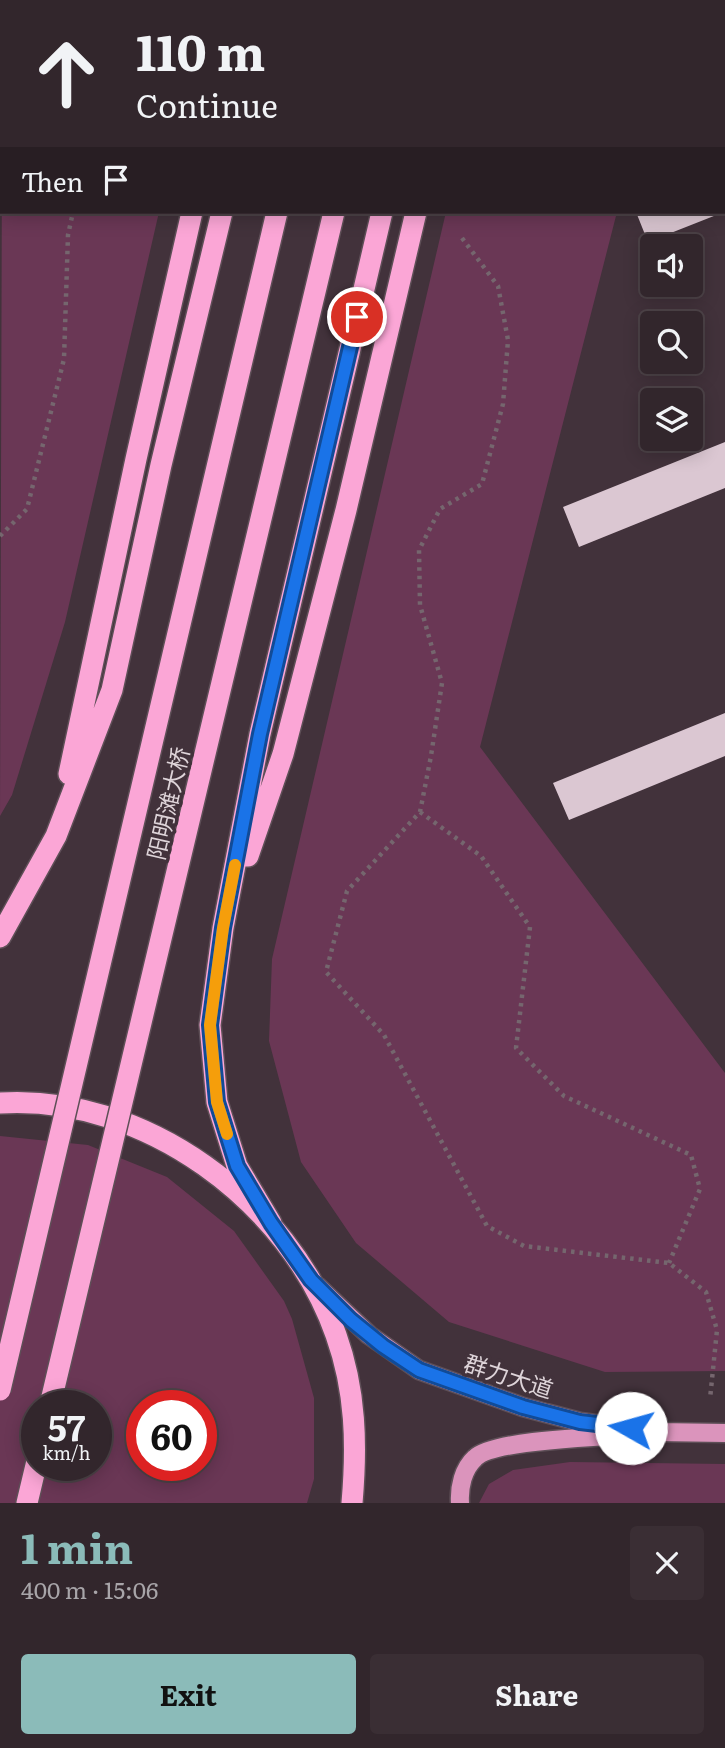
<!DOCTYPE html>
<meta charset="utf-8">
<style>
:root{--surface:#32262c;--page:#3a2e34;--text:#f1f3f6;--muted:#a8a5a9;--line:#4d4348;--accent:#8bbbb9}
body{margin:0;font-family:Literata,"Noto Sans SC",serif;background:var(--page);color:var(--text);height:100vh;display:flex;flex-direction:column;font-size:26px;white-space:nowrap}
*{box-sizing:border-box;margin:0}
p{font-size:23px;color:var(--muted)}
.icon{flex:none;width:38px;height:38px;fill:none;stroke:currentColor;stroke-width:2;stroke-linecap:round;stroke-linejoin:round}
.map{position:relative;height:1503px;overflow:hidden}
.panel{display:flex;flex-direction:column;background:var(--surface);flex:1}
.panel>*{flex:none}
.banner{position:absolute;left:0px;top:0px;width:726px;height:214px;box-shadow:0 4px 18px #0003,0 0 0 2px var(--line);background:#32262c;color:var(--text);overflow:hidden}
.fabs{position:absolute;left:640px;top:234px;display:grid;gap:14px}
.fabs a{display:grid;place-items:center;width:63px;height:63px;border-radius:7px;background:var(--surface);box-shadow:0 4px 18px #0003,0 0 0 2px var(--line);font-size:35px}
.speed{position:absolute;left:21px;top:1390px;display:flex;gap:14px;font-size:35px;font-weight:700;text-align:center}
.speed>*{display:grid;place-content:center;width:91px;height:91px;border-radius:50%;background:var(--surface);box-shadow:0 4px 18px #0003,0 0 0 2px var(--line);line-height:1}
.speed small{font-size:18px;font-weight:400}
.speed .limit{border:10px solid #d22;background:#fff;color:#111}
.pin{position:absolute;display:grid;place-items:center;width:60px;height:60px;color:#fff;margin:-30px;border:4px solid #fff;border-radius:50%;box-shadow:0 2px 7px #0007}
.me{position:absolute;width:77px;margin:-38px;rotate:277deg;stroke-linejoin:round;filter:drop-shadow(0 0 5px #0008)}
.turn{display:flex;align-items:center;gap:24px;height:147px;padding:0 21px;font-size:32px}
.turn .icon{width:91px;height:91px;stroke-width:2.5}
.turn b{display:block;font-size:49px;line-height:60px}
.then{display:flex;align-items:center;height:66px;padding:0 21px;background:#0003;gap:14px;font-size:26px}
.round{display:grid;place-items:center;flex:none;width:74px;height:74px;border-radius:7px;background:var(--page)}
.headline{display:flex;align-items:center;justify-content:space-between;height:119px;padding:0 21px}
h1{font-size:42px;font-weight:700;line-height:52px;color:var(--accent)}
.primary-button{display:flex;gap:14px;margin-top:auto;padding:14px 21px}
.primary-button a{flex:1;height:80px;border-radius:7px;background:var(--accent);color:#111;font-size:28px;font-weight:700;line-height:80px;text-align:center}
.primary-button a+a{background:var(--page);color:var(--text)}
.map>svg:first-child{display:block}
</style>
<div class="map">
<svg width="725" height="1503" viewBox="0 0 725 1503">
<rect width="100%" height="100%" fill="#42323b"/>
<path fill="#6a3755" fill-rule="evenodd" d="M 2,143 L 2,212 L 159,212 L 65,622 L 12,795 L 0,816 Z
M 446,212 L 617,212 L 480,747 L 725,1073 L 725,1371 L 605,1372 L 449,1322 L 356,1243 L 301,1162 L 269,1041 L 272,959 Z
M 0,1136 L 88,1145 L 167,1177 L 234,1231 L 284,1301 L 292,1319 L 314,1398 L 314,1479 L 307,1503 L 0,1503 ZM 37,1405 L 96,1405 L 96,1465 L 37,1465 ZM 142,1405 L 201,1405 L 201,1465 L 142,1465 Z
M 570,1462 L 725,1464 L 725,1503 L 479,1503 L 489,1484 L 513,1470 Z"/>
<path fill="#dbc7d2" d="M 636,212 L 724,212 L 648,242 Z
M 725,442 L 725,488 L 579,547 L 563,507 Z
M 725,713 L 725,756 L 569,820 L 553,783 Z"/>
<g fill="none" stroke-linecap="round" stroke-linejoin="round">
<g stroke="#5e4f57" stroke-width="21">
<path id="primary" d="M 317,1286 L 369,1335 L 419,1370 L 523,1407 L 580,1422 L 656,1432 L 725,1433
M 460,1503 C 459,1487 463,1469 475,1458 C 493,1440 596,1437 625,1435"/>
</g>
<g stroke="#5e4f57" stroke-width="24">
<path id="highway" d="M 241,2 L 241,0
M 272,2 L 273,0
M 326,2 L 327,0
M 383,2 L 384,0
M 432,2 L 432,0
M 465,2 L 466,0
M 69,774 L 136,459 L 192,212
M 248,856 L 283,754 L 346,510 L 416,212
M 0,937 L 56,836 L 112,690 L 161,465 L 222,212
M 0,1103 C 144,1094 289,1201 336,1335 C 356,1391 357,1445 352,1503
M 271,1223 L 237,1166 L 217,1102 L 210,1025 L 223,928 L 260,734 L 382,212
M 27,1503 L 37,1461"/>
</g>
<path stroke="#75666e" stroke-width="4.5" stroke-dasharray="3.5 5" stroke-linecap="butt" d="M 98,2 L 100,0
M 462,238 L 498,286 L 508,340 L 503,404 L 482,484 L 440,509 L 419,550 L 420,605 L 442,683 L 431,756 L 420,812 L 347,891 L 326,972 L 384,1035 L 487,1226 L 524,1246 L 669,1263 L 706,1292 L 717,1330 L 710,1399
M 0,536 L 27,509 L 64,359 L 68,235 L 73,212
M 420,812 L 481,856 L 530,927 L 516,1048 L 564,1096 L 691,1155 L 700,1189 L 669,1263"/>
<use href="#primary" stroke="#db94bc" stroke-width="18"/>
<use href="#highway" stroke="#fba6d6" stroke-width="21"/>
<g stroke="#5e4f57" stroke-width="24" stroke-linecap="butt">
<path id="highway-bridge" d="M 0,1390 L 277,212
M 50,1405 L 334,212"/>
</g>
<use href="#highway-bridge" stroke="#fba6d6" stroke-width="21"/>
</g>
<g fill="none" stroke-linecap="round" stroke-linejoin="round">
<g stroke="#114b97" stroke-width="18">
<path id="route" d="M 357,317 L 260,734 L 223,928 L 210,1025 L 217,1102 L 237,1166 L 271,1223 L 311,1280 L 351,1320 L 383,1346 L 419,1370 L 523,1407 L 580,1422 L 631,1428"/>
</g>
<use href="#route" stroke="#1a73e8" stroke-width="12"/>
<path stroke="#f59e0b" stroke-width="12" d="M 227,1134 L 217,1102 L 210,1025 L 223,928 L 235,865"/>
</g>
<g text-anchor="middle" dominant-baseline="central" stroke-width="7" stroke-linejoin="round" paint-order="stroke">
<g font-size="23" fill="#ded4d9" stroke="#42323b">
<text transform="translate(167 803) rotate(-77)">阳明滩大桥</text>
<text transform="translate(509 1375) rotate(18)">群力大道</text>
</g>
</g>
</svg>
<div class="fabs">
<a><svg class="icon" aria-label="sound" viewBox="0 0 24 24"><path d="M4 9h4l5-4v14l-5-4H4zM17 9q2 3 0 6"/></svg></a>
<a><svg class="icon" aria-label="search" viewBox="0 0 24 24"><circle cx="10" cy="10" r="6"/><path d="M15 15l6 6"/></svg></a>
<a><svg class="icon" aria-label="layers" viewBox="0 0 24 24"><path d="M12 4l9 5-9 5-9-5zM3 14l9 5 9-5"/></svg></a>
</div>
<div class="speed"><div>57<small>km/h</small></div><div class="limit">60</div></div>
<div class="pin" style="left:357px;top:317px;background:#d93025"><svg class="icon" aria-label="arrive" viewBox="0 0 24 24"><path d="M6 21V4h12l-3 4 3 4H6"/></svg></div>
<svg class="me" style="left:631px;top:1428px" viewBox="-20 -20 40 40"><circle r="19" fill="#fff"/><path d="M0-13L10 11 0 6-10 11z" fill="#1a73e8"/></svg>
<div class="banner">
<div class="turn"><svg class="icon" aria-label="ahead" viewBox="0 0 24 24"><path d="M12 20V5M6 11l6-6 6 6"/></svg><div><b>110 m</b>Continue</div></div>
<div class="then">Then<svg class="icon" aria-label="arrive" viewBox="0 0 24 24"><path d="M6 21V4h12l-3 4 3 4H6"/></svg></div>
</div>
</div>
<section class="panel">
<div class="headline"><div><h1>1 min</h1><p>400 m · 15:06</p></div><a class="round"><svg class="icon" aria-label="close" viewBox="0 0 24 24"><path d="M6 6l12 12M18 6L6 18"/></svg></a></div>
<div class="primary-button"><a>Exit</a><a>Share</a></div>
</section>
